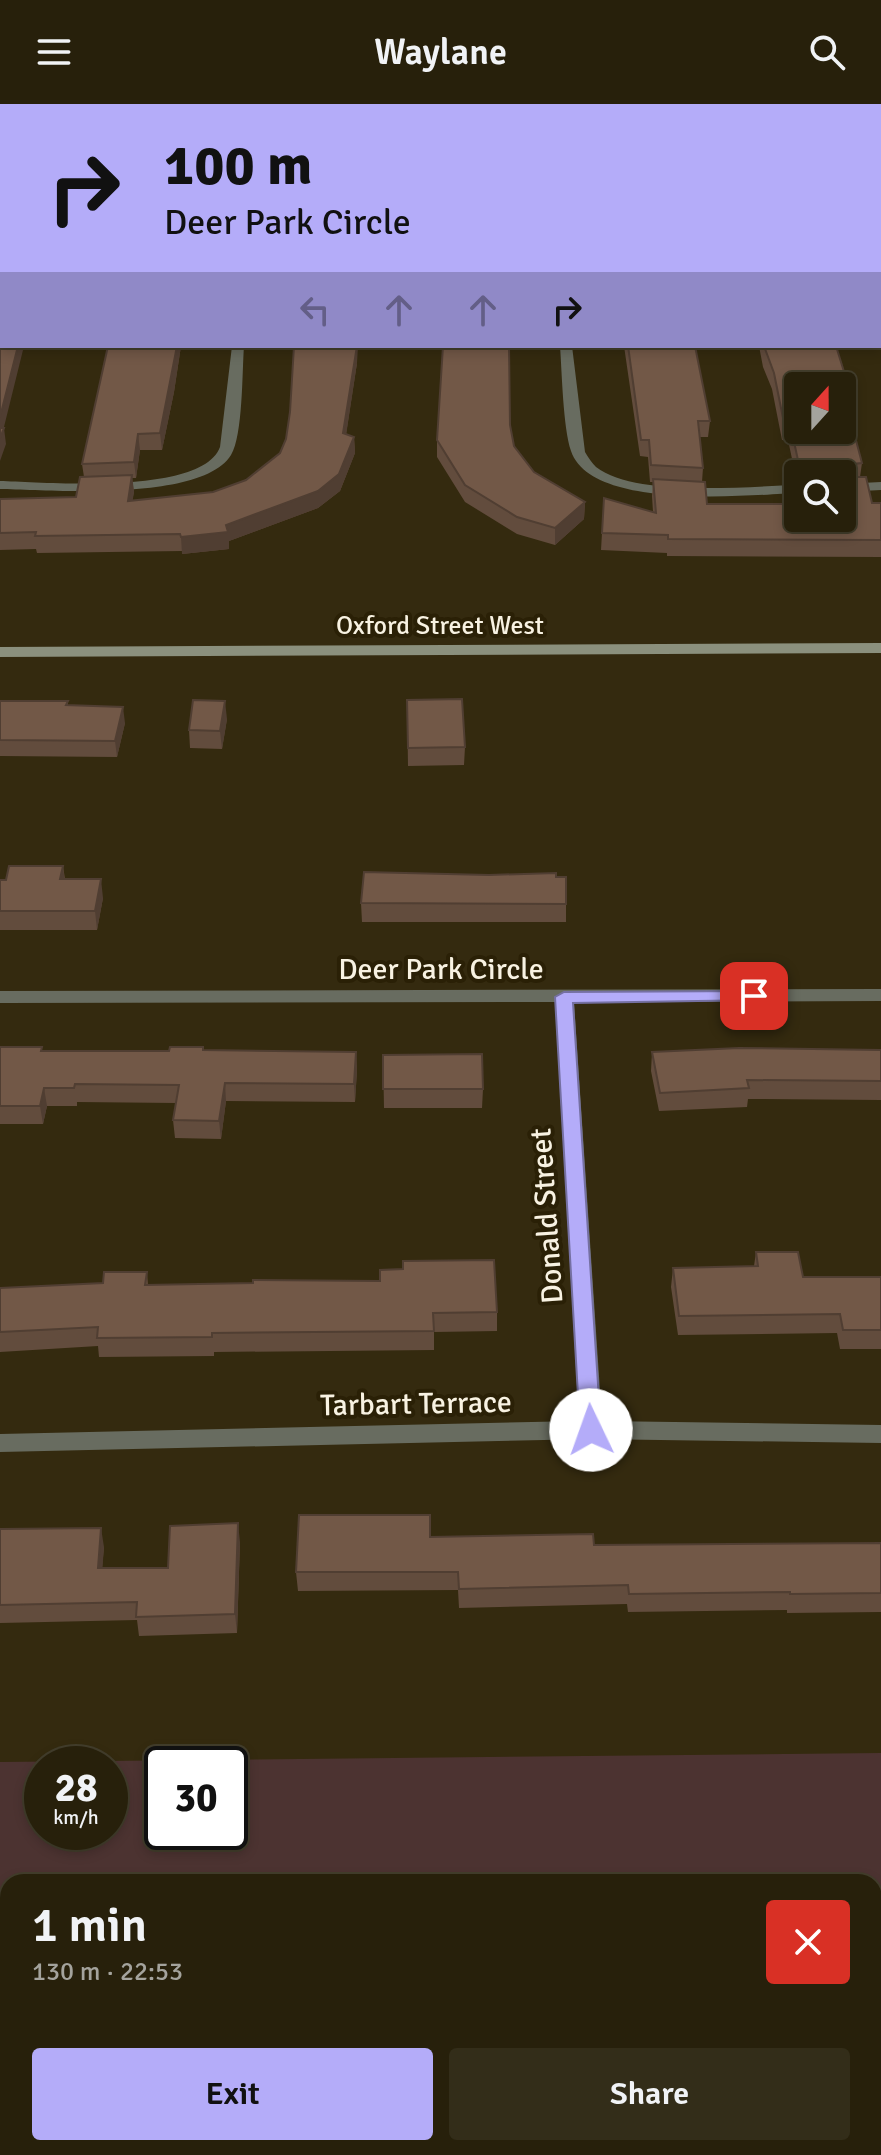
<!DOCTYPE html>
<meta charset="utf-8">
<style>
:root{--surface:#27200b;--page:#332d19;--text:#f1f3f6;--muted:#a4a39d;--line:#433e2c;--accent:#b4acf9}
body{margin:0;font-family:Signika,sans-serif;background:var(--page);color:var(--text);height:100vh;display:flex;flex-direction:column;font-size:30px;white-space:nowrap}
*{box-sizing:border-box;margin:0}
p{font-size:26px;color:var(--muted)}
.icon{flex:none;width:44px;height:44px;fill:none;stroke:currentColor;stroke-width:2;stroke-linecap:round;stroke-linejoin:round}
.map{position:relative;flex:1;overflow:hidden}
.sheet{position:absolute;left:0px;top:1770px;width:882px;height:282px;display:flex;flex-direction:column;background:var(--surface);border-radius:24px 24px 0 0;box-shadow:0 4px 12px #0003,0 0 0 2px var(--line)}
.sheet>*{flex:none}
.guide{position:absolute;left:0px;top:0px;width:882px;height:244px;box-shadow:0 4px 12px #0003,0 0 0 2px var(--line);background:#b4acf9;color:#111;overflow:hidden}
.needle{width:52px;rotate:21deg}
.fabs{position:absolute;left:784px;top:268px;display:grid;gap:16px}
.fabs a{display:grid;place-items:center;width:72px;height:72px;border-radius:8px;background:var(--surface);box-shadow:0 4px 12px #0003,0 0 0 2px var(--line);font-size:40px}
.speed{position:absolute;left:24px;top:1642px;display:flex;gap:16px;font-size:40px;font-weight:700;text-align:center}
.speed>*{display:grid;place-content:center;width:104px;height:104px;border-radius:50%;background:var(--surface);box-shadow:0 4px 12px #0003,0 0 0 2px var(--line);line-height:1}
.speed small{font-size:20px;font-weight:400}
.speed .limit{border:4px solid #111;border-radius:12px;background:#fff;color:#111}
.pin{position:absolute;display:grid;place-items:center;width:68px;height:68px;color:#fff;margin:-34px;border-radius:16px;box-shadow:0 4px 12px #0006}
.me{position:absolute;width:88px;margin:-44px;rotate:357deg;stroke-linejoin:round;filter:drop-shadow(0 0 6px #0008)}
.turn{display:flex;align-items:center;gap:28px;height:168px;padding:0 32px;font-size:36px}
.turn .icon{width:104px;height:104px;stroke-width:2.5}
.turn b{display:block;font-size:56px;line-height:68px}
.lanes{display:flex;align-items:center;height:76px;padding:0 32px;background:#0003;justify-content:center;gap:40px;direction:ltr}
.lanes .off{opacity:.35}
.round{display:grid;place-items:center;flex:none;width:84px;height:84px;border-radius:8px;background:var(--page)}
.summary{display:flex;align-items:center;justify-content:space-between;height:136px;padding:0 32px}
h1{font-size:48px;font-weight:600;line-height:60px}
.button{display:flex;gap:16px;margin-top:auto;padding:16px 32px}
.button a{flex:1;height:92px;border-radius:8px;background:var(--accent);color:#111;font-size:32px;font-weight:600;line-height:92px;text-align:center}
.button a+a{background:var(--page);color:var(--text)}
header{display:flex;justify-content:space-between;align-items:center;height:104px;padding:0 32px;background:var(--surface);font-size:36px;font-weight:600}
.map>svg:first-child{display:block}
</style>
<header><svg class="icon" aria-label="menu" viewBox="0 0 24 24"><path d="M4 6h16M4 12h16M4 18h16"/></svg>Waylane<svg class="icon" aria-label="search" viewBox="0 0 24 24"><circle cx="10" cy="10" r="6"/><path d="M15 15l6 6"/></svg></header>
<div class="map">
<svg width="881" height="2051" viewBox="0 0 881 2051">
<rect width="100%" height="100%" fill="#342a0f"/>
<path fill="#4c3331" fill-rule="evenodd" d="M 881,1649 L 881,2051 L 0,2051 L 0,1658 ZM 42,1660 L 110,1660 L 110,1728 L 42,1728 ZM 162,1660 L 230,1660 L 230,1728 L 162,1728 ZM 8,1778 L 874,1778 L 874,2044 L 8,2044 Z"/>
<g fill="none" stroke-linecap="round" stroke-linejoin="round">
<path fill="#686c60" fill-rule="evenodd" d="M 0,41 L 2,41 L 2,47 L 0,47 Z
M 880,117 L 881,117 L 881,125 L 880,125 Z
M 880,214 L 881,214 L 881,225 L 880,225 Z
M 232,242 L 244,242 C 242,268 243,331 231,351 C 202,398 50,386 0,385 L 0,377 C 45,378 202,392 220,343 Z
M 560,242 L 572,242 L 585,348 C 588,353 592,359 596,363 C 636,394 748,382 798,381 L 798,389 C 748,391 591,407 571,347 C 563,323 562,269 560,242 Z
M 881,378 L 881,386 L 842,388 L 842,380 Z
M 881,885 L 881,897 L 574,898 L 602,1317 L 881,1321 L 881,1339 L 591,1335 L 0,1348 L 0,1330 L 579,1317 L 555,898 L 0,899 L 0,887 Z"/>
<path fill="#8b907d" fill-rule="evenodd" d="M 881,539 L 881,549 L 0,553 L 0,543 Z"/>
</g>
<path fill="#624c3d" d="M 458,0 L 726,0 L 724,2 L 462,2 Z
M 108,242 L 181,242 L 174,288 L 162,346 L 140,346 L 136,374 L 132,374 L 134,388 L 132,397 L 213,388 L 246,376 L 280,349 L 357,259 L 346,330 L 354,333 L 355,349 L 340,387 L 318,404 L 229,437 L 229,445 L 182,450 L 182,447 L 37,449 L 36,445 L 0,446 L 0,395 L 76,393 L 84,373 L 82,360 Z
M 624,242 L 695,242 L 710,317 L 708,333 L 700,333 L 703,364 L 702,378 L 707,400 L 798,414 L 842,370 L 798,370 L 797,378 L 788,336 L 782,336 L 772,285 L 763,263 L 759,242 L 836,242 L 845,271 L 844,280 L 848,306 L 862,359 L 860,373 L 872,399 L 881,399 L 881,453 L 667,452 L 667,449 L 601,446 L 604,394 L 653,408 L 652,392 L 653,378 L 650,378 L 648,353 L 640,352 Z
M 510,321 L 514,342 L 534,368 L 585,398 L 584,415 L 555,441 L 517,430 L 465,398 L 437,353 L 437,336 Z
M 407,596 L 465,643 L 464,661 L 408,662 Z
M 0,597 L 68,597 L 68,601 L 125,619 L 117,653 L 0,652 Z
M 227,615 L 222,645 L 190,644 L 189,626 Z
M 63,762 L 65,775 L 103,794 L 97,826 L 0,826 L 0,776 L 6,776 Z
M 556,773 L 566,800 L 566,818 L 362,818 L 361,799 Z
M 0,943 L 42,947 L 169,947 L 203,943 L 204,946 L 356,948 L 357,966 L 355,998 L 226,997 L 221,1035 L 175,1034 L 173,1016 L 176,999 L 77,998 L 77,1002 L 47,1002 L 43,1020 L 0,1020 Z
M 881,946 L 881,996 L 748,995 L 747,1003 L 659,1007 L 651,967 L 652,948 Z
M 383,951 L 483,985 L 482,1004 L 384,1004 Z
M 756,1148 L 803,1173 L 881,1173 L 881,1245 L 840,1245 L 837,1229 L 678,1231 L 671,1183 L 673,1164 L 754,1162 Z
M 147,1168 L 148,1181 L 497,1208 L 497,1227 L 434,1228 L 434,1246 L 214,1248 L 214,1252 L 99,1253 L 98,1242 L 0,1248 L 0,1184 L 103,1179 Z
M 0,1425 L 104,1443 L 102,1464 L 168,1464 L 240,1438 L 237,1529 L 139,1532 L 137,1516 L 0,1519 Z
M 430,1433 L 594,1441 L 881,1439 L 881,1508 L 787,1509 L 787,1506 L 628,1508 L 627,1500 L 459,1504 L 458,1486 L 298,1487 L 296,1468 Z"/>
<path fill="#503e32" d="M 173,0 L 214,0 L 208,2 L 171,2 Z
M 715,0 L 726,0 L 724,2 L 713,2 Z
M 862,0 L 881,0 L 881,1 L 879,2 L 859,2 Z
M 18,242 L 24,242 L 3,327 L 4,324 L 6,340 L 0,357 L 0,313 Z
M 177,242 L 181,242 L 174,288 L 162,346 L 160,329 Z
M 357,242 L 358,242 L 357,259 L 344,345 L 343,329 Z
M 138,330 L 140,346 L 136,374 L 134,358 Z
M 354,333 L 355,349 L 340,387 L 318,404 L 229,437 L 229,445 L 182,450 L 181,433 L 226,421 Z
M 132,371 L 134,388 L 130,414 L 128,397 Z
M 585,398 L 584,415 L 555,441 L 555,424 Z
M 225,597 L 227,615 L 222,645 L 220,627 Z
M 123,603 L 125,619 L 117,653 L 115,637 Z
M 63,762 L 65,780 L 60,775 Z
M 101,775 L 103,794 L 97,826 L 95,807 Z
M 356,948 L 357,966 L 355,998 L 354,980 Z
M 225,979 L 226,997 L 221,1035 L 219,1017 Z
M 44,984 L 47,1002 L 43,1020 L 40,1002 Z
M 238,1419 L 240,1438 L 237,1529 L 235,1510 Z
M 101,1424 L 104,1443 L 101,1483 L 98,1464 Z"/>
<path fill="#725847" stroke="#503e32" stroke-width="2" fill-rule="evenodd" d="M 28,0 L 81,0 L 80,2 L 27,2 Z
M 91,0 L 173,0 L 171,1 L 171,2 L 91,2 Z
M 482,0 L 715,0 L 713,2 L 486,2 Z
M 2,85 L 2,242 L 18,242 L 0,313 L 0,90 Z
M 108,242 L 177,242 L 160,329 L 138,330 L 134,358 L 82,360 Z
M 294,242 L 357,242 L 343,329 L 354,333 L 339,370 L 318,387 L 226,421 L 228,428 L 181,433 L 180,430 L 35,432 L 36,428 L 0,429 L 0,395 L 76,393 L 80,373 L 132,371 L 128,397 L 213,388 L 246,376 L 280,349 L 286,335 L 290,308 Z
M 443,242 L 509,242 L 510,321 L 514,342 L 534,368 L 585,398 L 555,424 L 517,413 L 465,381 L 437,336 Z
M 628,242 L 695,242 L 710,317 L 698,317 L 703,364 L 651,361 L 649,336 L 641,336 Z
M 764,242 L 836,242 L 845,271 L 843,271 L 848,306 L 862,359 L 842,361 L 842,370 L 804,370 L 803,364 L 799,361 L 790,319 L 784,319 L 774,269 ZM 798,282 L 842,282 L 842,326 L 798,326 Z
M 0,324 L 4,324 L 0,334 Z
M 842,370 L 842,373 L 866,373 L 872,399 L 881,399 L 881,436 L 668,435 L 668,431 L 602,429 L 604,394 L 656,409 L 653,375 L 705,378 L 707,400 L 798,400 L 798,414 L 842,414 Z
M 462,595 L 465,643 L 408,644 L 407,596 Z
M 193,596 L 225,597 L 220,627 L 189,626 Z
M 0,597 L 68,597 L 66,601 L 123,603 L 115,637 L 0,636 Z
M 9,762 L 63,762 L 60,775 L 101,775 L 95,807 L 0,807 L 0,776 L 6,776 Z
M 364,768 L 489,771 L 556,769 L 556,773 L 566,773 L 566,800 L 361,799 Z
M 0,943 L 42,943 L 41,947 L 169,947 L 170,943 L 203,943 L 203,946 L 356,948 L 354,980 L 225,979 L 219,1017 L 173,1016 L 179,981 L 75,980 L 74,984 L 44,984 L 40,1002 L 0,1002 Z
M 739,944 L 881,946 L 881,977 L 747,976 L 749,984 L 660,989 L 652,948 Z
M 482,950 L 483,985 L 383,985 L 383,951 Z
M 756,1148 L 798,1148 L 803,1173 L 881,1173 L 881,1226 L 843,1226 L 840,1210 L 679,1212 L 673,1164 L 758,1162 Z
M 494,1156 L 497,1208 L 433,1209 L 434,1227 L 212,1229 L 212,1233 L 97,1234 L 98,1223 L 0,1228 L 0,1184 L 103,1179 L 104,1168 L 147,1168 L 145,1181 L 253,1179 L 253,1176 L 380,1177 L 380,1166 L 403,1165 L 403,1157 Z
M 299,1411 L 430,1411 L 430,1433 L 593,1430 L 594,1441 L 881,1439 L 881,1489 L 790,1490 L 790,1488 L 629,1490 L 628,1481 L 459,1485 L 458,1468 L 296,1468 Z
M 238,1419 L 235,1510 L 136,1513 L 137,1498 L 0,1501 L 0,1425 L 101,1424 L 98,1464 L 168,1464 L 170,1422 Z"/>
<path fill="#b4acf9" stroke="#7570a2" stroke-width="2" d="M 754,887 L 763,892 L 760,896 L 573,899 L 601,1326 L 598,1332 L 583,1332 L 580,1326 L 555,893 L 564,888 Z"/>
<g text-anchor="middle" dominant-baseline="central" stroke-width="8" stroke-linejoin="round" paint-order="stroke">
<g font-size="26" fill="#f8f2e2" stroke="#2a2006">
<text x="440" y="522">Oxford Street West</text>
</g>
<g font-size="30" fill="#f8f2e2" stroke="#2a2006">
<text x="441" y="865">Deer Park Circle</text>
<text transform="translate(547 1112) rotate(-94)">Donald Street</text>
<text transform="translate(416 1300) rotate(-1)">Tarbart Terrace</text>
</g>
</g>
</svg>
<div class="fabs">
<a><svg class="needle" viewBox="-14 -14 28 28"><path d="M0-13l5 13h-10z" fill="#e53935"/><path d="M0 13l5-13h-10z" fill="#a4a39d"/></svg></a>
<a><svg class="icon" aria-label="search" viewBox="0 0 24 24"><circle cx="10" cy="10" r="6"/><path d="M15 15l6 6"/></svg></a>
</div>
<div class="speed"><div>28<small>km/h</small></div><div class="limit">30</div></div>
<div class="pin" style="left:754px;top:892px;background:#d93025"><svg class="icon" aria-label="arrive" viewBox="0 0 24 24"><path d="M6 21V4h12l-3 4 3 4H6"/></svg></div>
<svg class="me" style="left:591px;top:1326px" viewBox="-20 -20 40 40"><circle r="19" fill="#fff"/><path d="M0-13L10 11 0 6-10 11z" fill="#b4acf9"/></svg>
<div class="guide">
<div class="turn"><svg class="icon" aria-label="right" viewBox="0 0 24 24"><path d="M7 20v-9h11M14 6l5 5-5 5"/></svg><div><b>100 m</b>Deer Park Circle</div></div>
<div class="lanes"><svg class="icon off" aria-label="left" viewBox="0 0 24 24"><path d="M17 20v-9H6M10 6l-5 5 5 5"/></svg><svg class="icon off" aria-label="ahead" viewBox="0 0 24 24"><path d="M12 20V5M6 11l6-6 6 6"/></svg><svg class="icon off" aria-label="ahead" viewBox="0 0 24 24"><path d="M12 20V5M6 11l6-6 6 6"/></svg><svg class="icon" aria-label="right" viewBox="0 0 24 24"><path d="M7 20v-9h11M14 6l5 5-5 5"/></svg></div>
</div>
<section class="sheet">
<div class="summary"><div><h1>1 min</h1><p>130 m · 22:53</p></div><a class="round" style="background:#d93025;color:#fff"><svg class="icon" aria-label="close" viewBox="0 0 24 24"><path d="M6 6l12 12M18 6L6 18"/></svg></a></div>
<div class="button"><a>Exit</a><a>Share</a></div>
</section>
</div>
